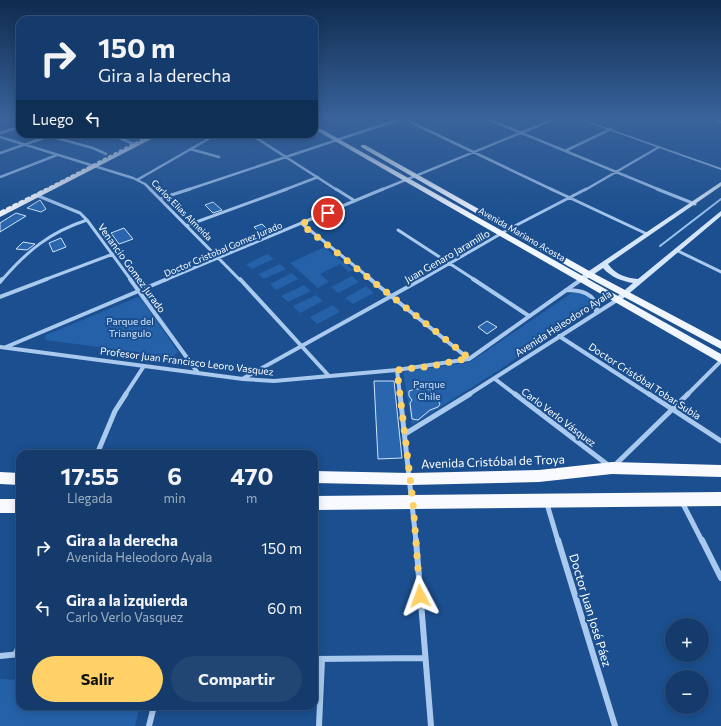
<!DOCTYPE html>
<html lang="es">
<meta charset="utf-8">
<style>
:root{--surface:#143b6b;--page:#214673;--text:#f1f3f6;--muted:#9dadc1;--line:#33557e;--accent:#ffd166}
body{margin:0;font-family:Commissioner,sans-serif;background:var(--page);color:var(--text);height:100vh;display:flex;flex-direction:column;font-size:15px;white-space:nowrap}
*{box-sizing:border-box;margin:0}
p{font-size:13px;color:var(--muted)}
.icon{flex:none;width:22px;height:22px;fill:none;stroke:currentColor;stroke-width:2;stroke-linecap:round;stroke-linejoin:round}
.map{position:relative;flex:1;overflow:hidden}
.details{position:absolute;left:16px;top:450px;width:302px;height:260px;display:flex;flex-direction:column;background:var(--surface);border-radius:12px;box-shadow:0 2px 10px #0003,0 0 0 1px var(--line)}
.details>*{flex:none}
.banner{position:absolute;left:16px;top:16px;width:302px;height:122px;border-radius:12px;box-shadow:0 2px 10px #0003,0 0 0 1px var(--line);background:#143b6b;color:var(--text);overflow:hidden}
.tools{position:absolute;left:665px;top:618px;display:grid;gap:8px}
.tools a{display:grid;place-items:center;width:44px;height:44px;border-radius:50%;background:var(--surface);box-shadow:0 2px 10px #0003,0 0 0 1px var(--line);font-size:20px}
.pin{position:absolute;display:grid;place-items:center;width:34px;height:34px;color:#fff;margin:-17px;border:2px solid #fff;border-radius:50%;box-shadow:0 1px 4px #0007}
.me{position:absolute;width:44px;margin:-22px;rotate:356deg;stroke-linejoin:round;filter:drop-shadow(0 0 3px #0008)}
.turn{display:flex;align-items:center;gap:14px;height:84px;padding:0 16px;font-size:18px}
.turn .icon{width:52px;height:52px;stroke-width:2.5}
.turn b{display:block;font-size:28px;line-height:34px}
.then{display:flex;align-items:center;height:38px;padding:0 16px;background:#0003;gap:8px;font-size:15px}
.eta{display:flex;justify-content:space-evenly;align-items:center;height:68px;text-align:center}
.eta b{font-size:24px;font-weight:700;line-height:28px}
.cta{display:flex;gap:8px;margin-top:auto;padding:8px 16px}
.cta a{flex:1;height:46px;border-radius:24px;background:var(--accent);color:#111;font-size:16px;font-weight:700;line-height:46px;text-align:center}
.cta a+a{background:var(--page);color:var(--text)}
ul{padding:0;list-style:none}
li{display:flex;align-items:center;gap:12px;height:60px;padding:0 16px}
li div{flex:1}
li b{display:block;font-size:15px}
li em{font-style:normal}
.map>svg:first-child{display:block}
</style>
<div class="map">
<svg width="721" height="726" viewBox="0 0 721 726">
<rect width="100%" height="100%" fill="#1b4f8f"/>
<path fill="#2461a8" d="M 324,247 L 353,270 L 349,272 L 340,264 L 320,274 L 329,282 L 318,288 L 290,263 Z
M 268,254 L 274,259 L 252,269 L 246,264 Z
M 280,264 L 286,269 L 264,279 L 258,274 Z
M 292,273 L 298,279 L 276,290 L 270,284 Z
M 352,276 L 359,282 L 338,293 L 331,287 Z
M 304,285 L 311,291 L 288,302 L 281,296 Z
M 366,286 L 374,293 L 353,304 L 345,298 Z
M 573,292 L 582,292 L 595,302 L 593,306 L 493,374 L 412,425 L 403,372 L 470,362 Z
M 316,295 L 323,301 L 300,313 L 293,306 Z
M 138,297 L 141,298 L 178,352 L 172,357 L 46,340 L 44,337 L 46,335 Z
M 333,305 L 340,312 L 317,324 L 310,317 Z
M 0,679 L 20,680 L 20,706 L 140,706 L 135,726 L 0,726 Z"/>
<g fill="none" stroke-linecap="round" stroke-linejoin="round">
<path stroke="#9cc4f0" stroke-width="2" d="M 660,246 L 721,199"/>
</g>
<path fill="#2a66ad" stroke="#cfe3fa" d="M 40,200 L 46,209 L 41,212 L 27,208 Z
M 213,202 L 222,210 L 213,213 L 205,205 Z
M 16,213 L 26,216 L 0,232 L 0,223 Z
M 262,224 L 271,233 L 263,236 L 254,227 Z
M 124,228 L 133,239 L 119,244 L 111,233 Z
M 61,238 L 66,247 L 53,252 L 49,243 Z
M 23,242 L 35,244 L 27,250 L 16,249 Z
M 487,321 L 497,327 L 487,334 L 478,327 Z
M 374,381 L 394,381 L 402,458 L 378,459 Z
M 415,389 L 429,389 L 434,393 L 440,404 L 438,407 L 430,410 L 418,420 L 412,419 L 410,403 L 412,400 L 409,396 L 409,391 Z"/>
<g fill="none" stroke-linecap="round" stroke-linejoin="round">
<path stroke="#a9c9ee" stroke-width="2.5" d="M 402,118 L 553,190
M 485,118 L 660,190
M 0,133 L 20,127
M 110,134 L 136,145
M 250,134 L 337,190
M 49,136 L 93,148 L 106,154
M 0,137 L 133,178 L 145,184 L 151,190
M 190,149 L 219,157
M 567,150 L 611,129
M 0,153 L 55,134
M 0,177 L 57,155
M 137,180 L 217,134
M 187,190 L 403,118
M 284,190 L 318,177
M 381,190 L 557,118
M 585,190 L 659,147"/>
<path stroke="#a9c9ee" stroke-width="3" d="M 150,189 L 240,280
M 336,189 L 355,201
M 551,189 L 647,234
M 657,189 L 695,204
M 36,195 L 80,213 L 87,220 L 131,280
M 162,198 L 190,189
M 301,223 L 372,280
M 188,225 L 287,189
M 398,230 L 475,280
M 676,250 L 721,272
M 2,280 C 27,251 50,232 87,220
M 44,280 L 113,254
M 165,280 L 383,189
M 421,280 L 509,229 L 586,189
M 580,280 L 582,279"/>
<path stroke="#a9c9ee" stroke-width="4" d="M 130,279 L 198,373
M 240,279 L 329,376
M 370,279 L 469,359
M 473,279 L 529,316
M 0,282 L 2,279
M 566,290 C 581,290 594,293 598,309 L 596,311
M 0,297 L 47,279
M 559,336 L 650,395
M 0,347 L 243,379 L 274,381 L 397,370 L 469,359 L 582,279
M 6,347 L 167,279
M 397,370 L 400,395
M 244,378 L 422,279
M 495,379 L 516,395
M 125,395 L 144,366
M 468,395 L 617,300
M 687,395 L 721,361"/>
<path stroke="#a9c9ee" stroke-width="5" d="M 400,394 L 416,541
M 515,394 L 608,465
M 649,394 L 721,441
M 405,434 L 470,394
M 97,454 L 115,411 L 126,394
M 615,465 L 688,394
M 682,502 L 702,541
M 547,504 L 558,541"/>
<path stroke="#a9c9ee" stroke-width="6" d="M 416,540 L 431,726
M 558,540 L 615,726
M 702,540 L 721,578
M 16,653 L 20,644
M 0,656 L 20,654
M 314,659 L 425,658
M 149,726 L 154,706
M 319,726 L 322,659"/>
<path fill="#a9c9ee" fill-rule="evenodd" d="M 575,118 L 579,118 L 721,168 L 721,170 Z"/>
<path fill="#d6e6fa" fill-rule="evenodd" d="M 711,118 L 715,118 L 721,120 L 721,123 Z
M 721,182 L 721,186 L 608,264 C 615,274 626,278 638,279 L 721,211 L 721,216 L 619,302 L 617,302 L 613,300 L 633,283 C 621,281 611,277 603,268 L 584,281 L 580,281 L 580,277 Z"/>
<path fill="#f0f6ff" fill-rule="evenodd" d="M 314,125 L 721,354 L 721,363 L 314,129 Z
M 154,134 L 161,134 L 0,217 L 0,212 Z
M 361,145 L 365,145 L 593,273 L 721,341 L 721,349 L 587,277 L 361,147 Z"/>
<path fill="#f8faff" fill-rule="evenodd" d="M 612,462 L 721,465 L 721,477 L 612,474 L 539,482 L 410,485 L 314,483 L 314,471 L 410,473 L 539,470 Z
M 0,472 L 20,473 L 20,485 L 0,484 Z
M 721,492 L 721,506 L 314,510 L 314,496 Z
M 0,499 L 20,499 L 20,513 L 0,513 Z"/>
<path stroke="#fff" stroke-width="1.5" stroke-dasharray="4 2" stroke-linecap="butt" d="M 44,190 L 152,134"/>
<path stroke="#fff" stroke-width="2" stroke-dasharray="5 2" stroke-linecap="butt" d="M 0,212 L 46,189"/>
</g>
<linearGradient id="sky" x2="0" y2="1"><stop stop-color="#0f2b4f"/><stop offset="0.54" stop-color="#39639b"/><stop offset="1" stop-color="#39639b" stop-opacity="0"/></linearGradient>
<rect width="721" height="219" fill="url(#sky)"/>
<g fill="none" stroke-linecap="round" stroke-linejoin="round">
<path stroke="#ffd166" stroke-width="7" stroke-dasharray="0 12.6" d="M 328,213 L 301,224 L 469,358 L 432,366 L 397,370 L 413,502 L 420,596"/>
</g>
<g text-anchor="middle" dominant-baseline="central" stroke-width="4" stroke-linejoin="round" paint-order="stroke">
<g font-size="9" fill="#fff" stroke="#1b4f8f">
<text transform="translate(182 210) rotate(45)">Carlos Elias Almeida</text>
<text transform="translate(522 234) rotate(30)">Avenida Mariano Acosta</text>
<text transform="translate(223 249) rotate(-23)">Doctor Cristobal Gomez Jurado</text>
</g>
<g font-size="10" fill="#fff" stroke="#1b4f8f">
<text transform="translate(447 256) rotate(-30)">Juan Genaro Jaramillo</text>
<text transform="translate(132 268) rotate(54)">Venancio Gomez Jurado</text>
<text transform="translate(563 323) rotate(-33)">Avenida Heleodoro Ayala</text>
<text transform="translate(187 361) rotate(7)">Profesor Juan Francisco Leoro Vasquez</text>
<text transform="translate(645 381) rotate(33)">Doctor Cristóbal Tobar Subia</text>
<text transform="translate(559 417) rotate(37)">Carlo Verlo Vásquez</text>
</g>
<g font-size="10" fill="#cfe3fa" stroke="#1b4f8f">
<text x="130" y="321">Parque del<tspan x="130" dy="12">Triangulo</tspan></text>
<text x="429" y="384">Parque<tspan x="429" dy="12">Chile</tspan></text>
</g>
<g font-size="12" fill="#fff" stroke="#1b4f8f">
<text transform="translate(493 461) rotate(-2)">Avenida Cristóbal de Troya</text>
<text transform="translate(591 610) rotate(73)">Doctor Juan José Páez</text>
</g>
</g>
</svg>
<div class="tools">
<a>+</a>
<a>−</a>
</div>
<div class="pin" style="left:328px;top:213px;background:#d93025"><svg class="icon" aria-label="arrive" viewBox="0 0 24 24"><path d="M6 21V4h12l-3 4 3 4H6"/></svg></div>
<svg class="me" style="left:420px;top:596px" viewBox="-20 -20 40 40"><path d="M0-17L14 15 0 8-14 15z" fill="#ffd166" stroke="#fff" stroke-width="4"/></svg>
<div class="banner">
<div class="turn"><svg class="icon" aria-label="right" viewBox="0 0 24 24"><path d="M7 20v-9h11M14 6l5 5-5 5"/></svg><div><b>150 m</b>Gira a la derecha</div></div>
<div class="then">Luego<svg class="icon" aria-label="left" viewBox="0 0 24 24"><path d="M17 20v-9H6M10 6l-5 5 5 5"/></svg></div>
</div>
<section class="details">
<div class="eta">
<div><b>17:55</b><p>Llegada</p></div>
<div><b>6</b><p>min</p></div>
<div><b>470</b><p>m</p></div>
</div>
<ul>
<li><svg class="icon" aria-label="right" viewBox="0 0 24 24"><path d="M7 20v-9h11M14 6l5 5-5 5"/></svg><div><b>Gira a la derecha</b><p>Avenida Heleodoro Ayala</p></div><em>150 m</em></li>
<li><svg class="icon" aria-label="left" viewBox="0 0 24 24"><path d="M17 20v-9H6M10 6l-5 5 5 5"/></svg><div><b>Gira a la izquierda</b><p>Carlo Verlo Vasquez</p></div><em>60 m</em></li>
</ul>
<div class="cta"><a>Salir</a><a>Compartir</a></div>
</section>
</div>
